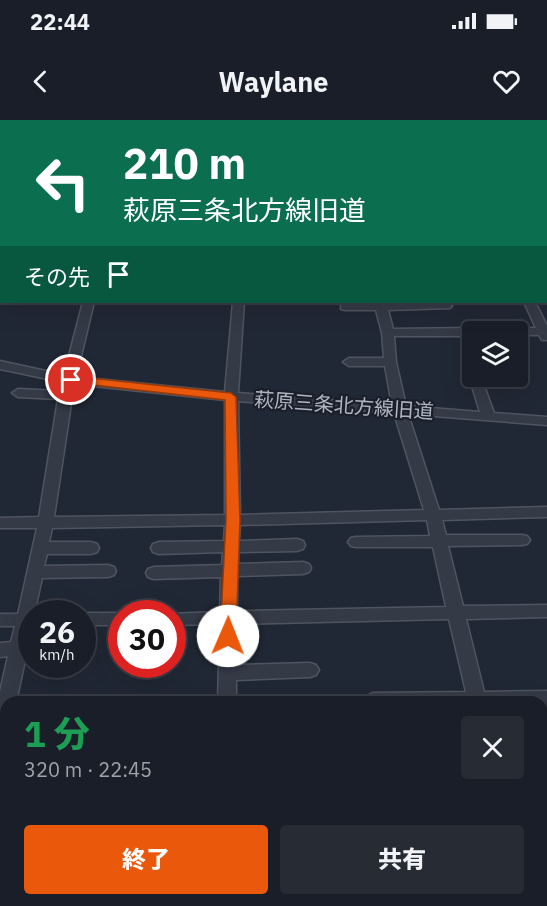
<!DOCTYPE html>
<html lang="ja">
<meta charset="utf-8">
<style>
:root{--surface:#191e28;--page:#262b34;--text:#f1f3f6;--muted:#9fa2a8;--line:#373c45;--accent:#ea580c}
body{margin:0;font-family:"IBM Plex Sans","Noto Sans JP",sans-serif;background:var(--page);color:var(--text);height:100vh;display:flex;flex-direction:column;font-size:22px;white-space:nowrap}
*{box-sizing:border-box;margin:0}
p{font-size:20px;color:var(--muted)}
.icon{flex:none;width:33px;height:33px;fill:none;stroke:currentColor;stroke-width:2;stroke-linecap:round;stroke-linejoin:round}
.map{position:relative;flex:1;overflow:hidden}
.sheet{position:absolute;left:0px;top:576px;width:548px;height:210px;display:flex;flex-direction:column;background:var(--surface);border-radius:18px 18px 0 0;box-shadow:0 6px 24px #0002,0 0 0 2px var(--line)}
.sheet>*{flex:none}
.guide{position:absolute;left:0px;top:0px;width:548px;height:183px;box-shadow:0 6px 24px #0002,0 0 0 2px var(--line);background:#0b6e4f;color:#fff;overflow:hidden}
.fabs{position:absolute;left:462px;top:201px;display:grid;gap:12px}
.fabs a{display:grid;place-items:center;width:66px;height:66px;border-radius:6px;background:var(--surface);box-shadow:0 6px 24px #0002,0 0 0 2px var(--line);font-size:30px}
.speed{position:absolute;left:18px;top:480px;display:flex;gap:12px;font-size:30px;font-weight:700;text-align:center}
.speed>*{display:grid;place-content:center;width:78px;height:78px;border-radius:50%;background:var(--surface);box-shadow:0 6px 24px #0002,0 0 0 2px var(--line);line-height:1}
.speed small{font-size:15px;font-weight:400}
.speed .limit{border:9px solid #d22;background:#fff;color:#111}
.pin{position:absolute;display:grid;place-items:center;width:51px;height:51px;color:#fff;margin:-26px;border:3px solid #fff;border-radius:50%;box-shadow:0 2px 6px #0007}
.me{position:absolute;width:66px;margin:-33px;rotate:1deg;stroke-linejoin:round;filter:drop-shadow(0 0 4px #0008)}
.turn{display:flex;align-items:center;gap:21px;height:126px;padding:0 24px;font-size:27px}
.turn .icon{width:78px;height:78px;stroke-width:2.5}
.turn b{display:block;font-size:42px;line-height:51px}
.then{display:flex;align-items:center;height:57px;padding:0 24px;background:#0003;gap:12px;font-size:22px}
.round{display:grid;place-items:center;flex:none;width:63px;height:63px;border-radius:6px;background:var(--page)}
.overview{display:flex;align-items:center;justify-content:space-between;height:102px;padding:0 24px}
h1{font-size:36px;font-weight:800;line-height:45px;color:#1e9e55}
.button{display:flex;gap:12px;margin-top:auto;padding:12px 24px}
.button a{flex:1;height:69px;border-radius:6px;background:var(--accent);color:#fff;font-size:24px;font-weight:800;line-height:69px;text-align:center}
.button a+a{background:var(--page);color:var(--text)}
.status{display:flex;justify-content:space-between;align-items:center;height:42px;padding:0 30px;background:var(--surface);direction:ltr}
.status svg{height:16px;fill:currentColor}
header{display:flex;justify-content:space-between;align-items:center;height:78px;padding:0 24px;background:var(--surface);font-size:27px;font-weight:800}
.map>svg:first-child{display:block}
</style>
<div class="status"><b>22:44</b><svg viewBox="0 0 49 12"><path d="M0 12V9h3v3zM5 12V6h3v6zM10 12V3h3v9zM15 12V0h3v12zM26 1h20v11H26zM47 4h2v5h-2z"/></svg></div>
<header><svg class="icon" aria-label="back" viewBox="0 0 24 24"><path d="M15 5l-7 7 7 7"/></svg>Waylane<svg class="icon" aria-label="heart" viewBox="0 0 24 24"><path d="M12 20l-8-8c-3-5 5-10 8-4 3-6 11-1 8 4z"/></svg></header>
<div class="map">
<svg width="547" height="786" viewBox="0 0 547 786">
<rect width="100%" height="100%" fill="#212835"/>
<path fill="#243537" d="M 258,780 L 366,780 L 367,786 L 30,786 Z"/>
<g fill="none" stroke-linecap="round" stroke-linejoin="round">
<g stroke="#4f5560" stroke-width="3">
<path id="minor" d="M 24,0 L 41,0 L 22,2 Z
M 93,0 L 101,0 L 92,2 Z
M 110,0 L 118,0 L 109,2 Z
M 154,0 L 162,0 L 153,2 Z
M 179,0 L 187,0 L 187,2 L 179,2 Z
M 306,0 L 450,0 L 449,2 Z
M 528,0 L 536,0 L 537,2 L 529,2 Z
M 0,2 L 2,2 L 2,6 L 0,6 Z
M 546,11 L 547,11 L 546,17 Z
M 546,26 L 547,26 L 547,32 L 546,32 Z
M 0,38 L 2,38 L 2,44 L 0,44 Z
M 546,43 L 547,43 L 547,49 L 546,49 Z
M 546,59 L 547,59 L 547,65 L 546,65 Z
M 546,95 L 547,95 L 547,101 L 546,101 Z
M 0,101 L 2,101 L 2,107 L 0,107 Z
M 0,145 L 2,145 L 0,152 Z
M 546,148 L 547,148 L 547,154 L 546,154 Z
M 0,169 L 2,169 L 2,175 L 0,175 Z
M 83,182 L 94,182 L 76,257 L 225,272 L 233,182 L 244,182 L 238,273 L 392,285 L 385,246 L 349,246 L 343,242 L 349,238 L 384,238 L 382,213 L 376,190 L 345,190 L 341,189 L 341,185 L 375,182 L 446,183 L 452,186 L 450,188 L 388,190 L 393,209 L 472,208 L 477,211 L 482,208 L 536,208 L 524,182 L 535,182 L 547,206 L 547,220 L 542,220 L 539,215 L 518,215 L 518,212 L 472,212 L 472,216 L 394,216 L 396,242 L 406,286 L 480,292 L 471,263 L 477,259 L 483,263 L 494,293 L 547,297 L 547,305 L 408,294 L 439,390 L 547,387 L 547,397 L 442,400 L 446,415 L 522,415 L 527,416 L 530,420 L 527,424 L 522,425 L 448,426 L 463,486 L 547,485 L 547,497 L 466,499 L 484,572 L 547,571 L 547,587 L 542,587 L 542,582 L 364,582 L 367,576 L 373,573 L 466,572 L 449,499 L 237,504 L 236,545 L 310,543 L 316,545 L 319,550 L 316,555 L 310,557 L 236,560 L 236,582 L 218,582 L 220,504 L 172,505 L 172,494 L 169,494 L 220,492 L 221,457 L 154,459 L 148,457 L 146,453 L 148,449 L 154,447 L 222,445 L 223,432 L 159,434 L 153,432 L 151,428 L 153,424 L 159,422 L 224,421 L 225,405 L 52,408 L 49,422 L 91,422 L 97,424 L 99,428 L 97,432 L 91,434 L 47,434 L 44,446 L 108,445 L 114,447 L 116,451 L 114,455 L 108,457 L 42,458 L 34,494 L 32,494 L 32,508 L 16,582 L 6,582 L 6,619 L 0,621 L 0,572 L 8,536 L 0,537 L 0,523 L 11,522 L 15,506 L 0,506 L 0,494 L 18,494 L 37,408 L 0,408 L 0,398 L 39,397 L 58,279 L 18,277 L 12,273 L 18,269 L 60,271 L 62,262 L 0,249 L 0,241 L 64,255 ZM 74,264 L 225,280 L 225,395 L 54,397 ZM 238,281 L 394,293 L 424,390 L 240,395 ZM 427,400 L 430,416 L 356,417 L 351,418 L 348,422 L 351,426 L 356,427 L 433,427 L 446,487 L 237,491 L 237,456 L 303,454 L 309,452 L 311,448 L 309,444 L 303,442 L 238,444 L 238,432 L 297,431 L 303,429 L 305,425 L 303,421 L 297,419 L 239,421 L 240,405 Z
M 82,493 L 122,493 L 125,494 L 122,494 L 122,505 L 82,505 L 82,494 L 79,494 Z
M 542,604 L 547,604 L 547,620 L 542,620 Z
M 0,646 L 6,646 L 6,664 L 0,664 Z
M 542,675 L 547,675 L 547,693 L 542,693 Z
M 542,755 L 547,755 L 547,777 L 542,776 Z
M 0,770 L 6,770 L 6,780 L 43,780 L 40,786 L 0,786 Z
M 497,780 L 519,780 L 521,786 L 499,786 Z"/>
</g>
<g stroke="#3e434f" stroke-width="2">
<path id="major" d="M 48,0 L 58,0 L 47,2 Z
M 2,71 L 2,81 L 0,82 L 0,72 Z"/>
</g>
<use href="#minor" fill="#343a46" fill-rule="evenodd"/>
<use href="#major" fill="#525966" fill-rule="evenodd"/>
</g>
<path fill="#ea580c" stroke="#983908" stroke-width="1.5" d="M 71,256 L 231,273 L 236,277 L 240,400 L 236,516 L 234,521 L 222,521 L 220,516 L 226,400 L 225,280 L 67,262 L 67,258 Z"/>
<g text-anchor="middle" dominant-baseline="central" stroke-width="4.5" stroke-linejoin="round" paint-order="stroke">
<g font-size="20" fill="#aeb5c2" stroke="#1a1f2a">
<text transform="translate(344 285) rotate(4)">萩原三条北方線旧道</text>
</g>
</g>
</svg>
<div class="fabs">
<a><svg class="icon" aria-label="layers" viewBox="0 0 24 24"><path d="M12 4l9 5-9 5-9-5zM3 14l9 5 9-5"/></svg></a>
</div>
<div class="speed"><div>26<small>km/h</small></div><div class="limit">30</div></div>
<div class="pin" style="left:71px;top:260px;background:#d93025"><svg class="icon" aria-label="arrive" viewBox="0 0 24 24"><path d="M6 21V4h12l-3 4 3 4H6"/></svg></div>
<svg class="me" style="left:228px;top:516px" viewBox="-20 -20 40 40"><circle r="19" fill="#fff"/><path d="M0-13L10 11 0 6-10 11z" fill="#ea580c"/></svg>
<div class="guide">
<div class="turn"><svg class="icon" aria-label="left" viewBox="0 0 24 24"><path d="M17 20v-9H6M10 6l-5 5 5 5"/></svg><div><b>210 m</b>萩原三条北方線旧道</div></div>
<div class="then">その先<svg class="icon" aria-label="arrive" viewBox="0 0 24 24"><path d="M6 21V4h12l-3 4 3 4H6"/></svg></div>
</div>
<section class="sheet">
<div class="overview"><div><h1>1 分</h1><p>320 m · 22:45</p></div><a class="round"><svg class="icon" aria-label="close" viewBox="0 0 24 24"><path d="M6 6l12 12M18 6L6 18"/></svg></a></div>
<div class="button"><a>終了</a><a>共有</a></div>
</section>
</div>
